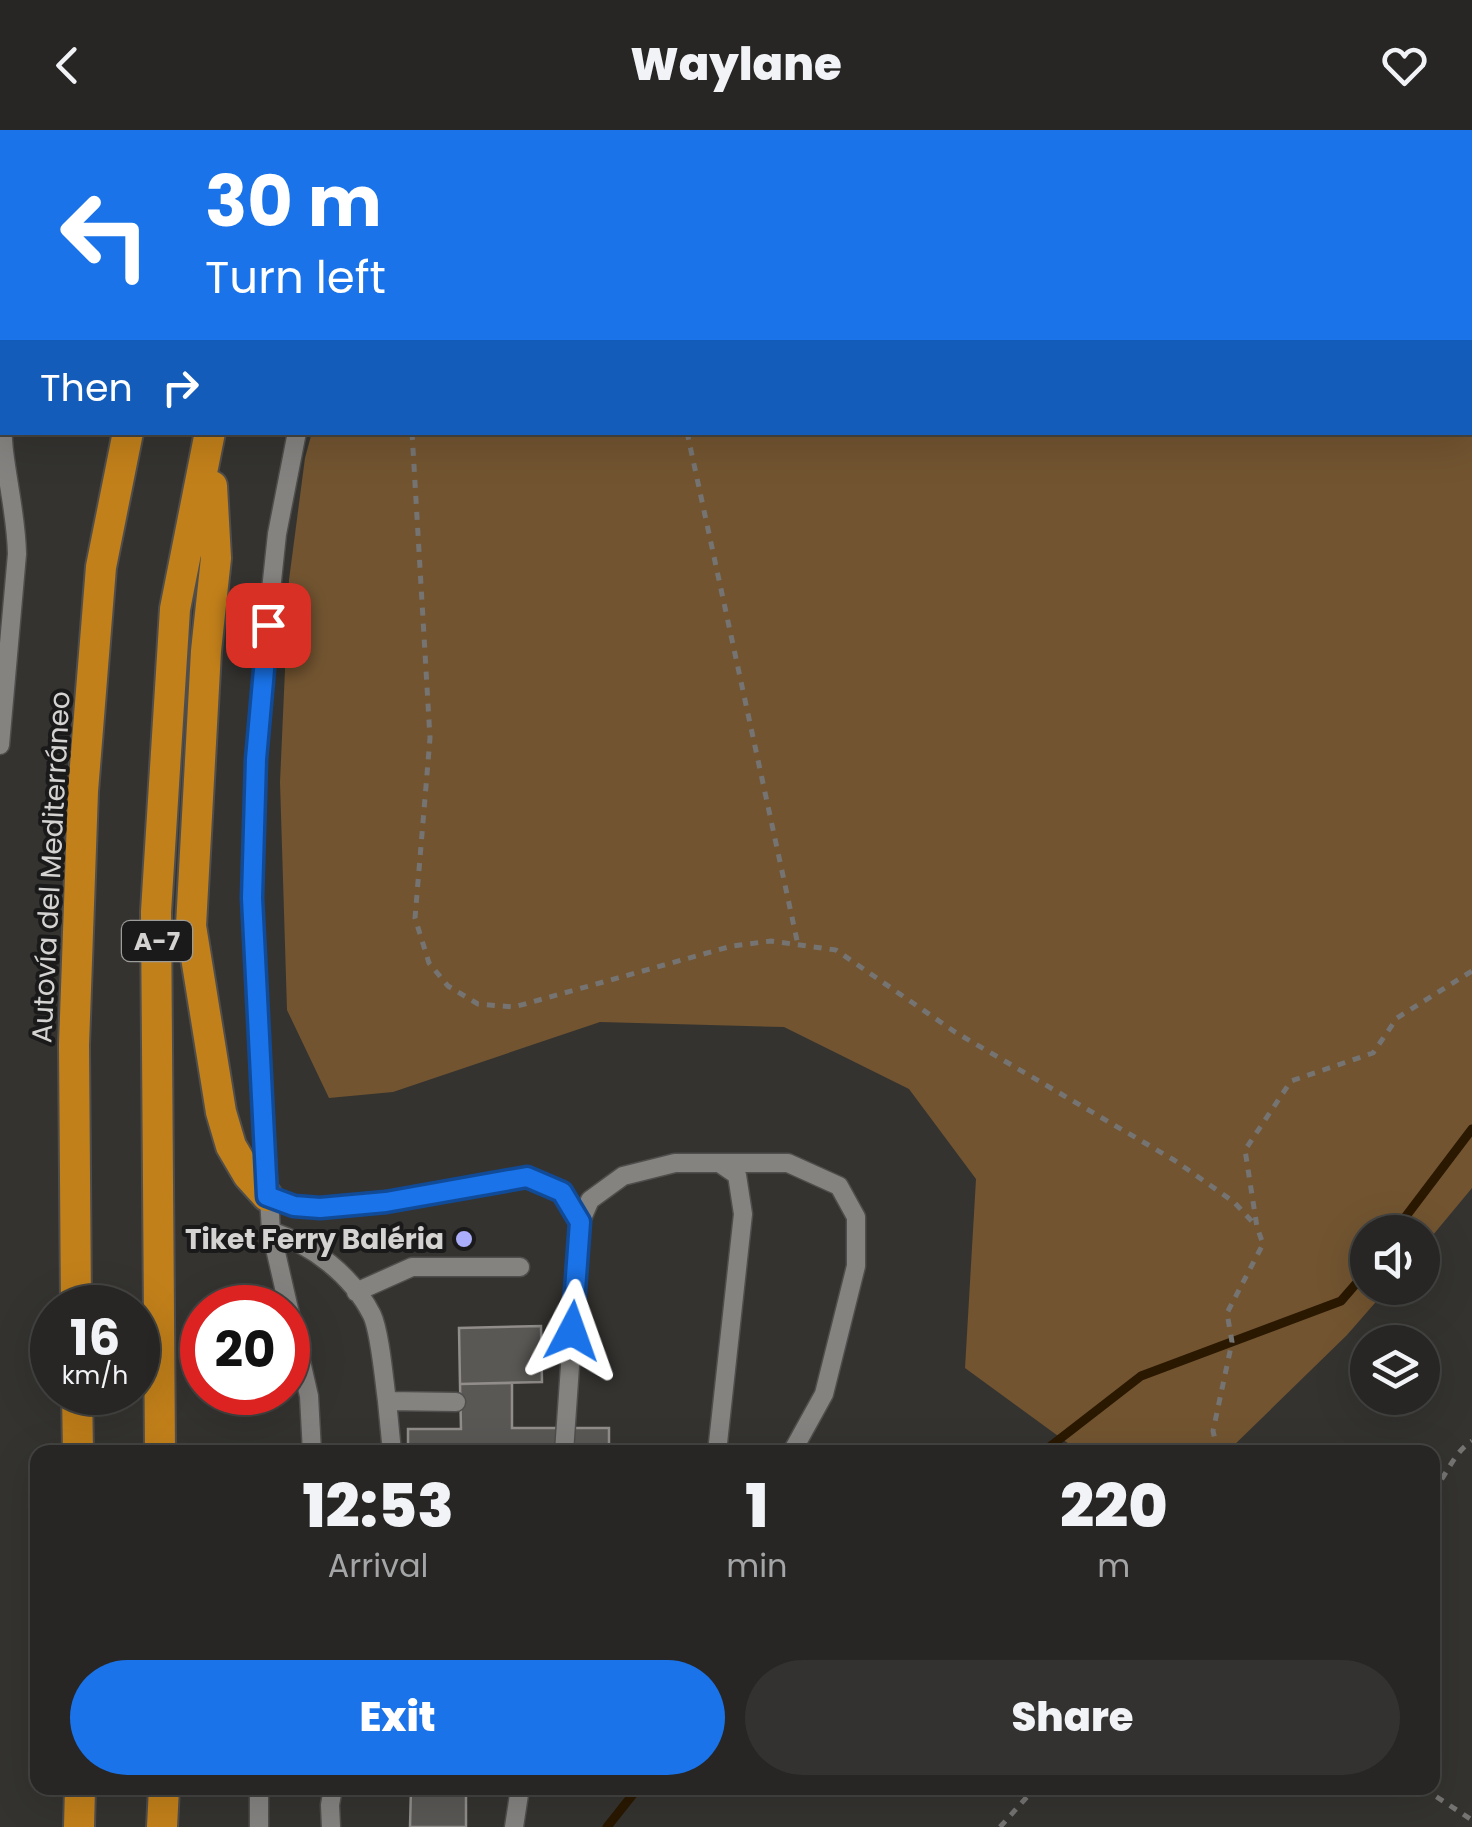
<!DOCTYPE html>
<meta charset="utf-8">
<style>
:root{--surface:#272624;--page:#333231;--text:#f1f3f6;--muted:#a4a5a6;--line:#434341;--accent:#1a73e8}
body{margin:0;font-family:Poppins,sans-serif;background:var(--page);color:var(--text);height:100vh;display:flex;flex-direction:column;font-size:38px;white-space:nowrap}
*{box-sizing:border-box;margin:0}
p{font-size:32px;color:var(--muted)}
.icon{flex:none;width:55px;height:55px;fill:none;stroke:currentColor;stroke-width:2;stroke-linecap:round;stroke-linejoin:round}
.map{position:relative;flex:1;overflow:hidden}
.panel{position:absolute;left:30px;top:1315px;width:1410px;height:350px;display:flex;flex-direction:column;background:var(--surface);border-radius:20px;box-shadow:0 10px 40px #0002,0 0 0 2px var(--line)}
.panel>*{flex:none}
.hud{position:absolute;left:0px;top:0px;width:1472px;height:305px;box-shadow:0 10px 40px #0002,0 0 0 2px var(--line);background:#1a73e8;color:#fff;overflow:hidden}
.fabs{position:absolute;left:1350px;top:1085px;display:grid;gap:20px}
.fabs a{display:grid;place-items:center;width:90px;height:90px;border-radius:50%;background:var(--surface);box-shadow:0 10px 40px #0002,0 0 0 2px var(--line);font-size:50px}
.speed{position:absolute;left:30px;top:1155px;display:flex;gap:20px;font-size:50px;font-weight:700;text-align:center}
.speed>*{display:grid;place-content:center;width:130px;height:130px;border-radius:50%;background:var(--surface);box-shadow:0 10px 40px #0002,0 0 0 2px var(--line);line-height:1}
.speed small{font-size:25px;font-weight:400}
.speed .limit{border:15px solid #d22;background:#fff;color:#111}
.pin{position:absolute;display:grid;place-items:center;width:85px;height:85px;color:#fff;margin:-42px;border-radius:20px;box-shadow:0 5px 15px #0006}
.me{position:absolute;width:110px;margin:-55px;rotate:4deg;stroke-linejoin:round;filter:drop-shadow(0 0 8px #0008)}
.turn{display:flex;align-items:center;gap:35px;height:210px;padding:0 40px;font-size:45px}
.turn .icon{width:130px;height:130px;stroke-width:2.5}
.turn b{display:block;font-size:70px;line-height:85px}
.then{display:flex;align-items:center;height:95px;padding:0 40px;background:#0003;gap:20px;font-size:38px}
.eta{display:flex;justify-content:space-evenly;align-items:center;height:170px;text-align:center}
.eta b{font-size:60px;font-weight:800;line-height:70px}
.cta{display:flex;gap:20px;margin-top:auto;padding:20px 40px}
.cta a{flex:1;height:115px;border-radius:60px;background:var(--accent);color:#fff;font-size:40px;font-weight:800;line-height:115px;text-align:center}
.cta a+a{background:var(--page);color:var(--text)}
header{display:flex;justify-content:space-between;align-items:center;height:130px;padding:0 40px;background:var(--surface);font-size:45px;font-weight:800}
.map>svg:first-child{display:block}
</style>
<header><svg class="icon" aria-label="back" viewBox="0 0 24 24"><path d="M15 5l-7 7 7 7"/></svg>Waylane<svg class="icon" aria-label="heart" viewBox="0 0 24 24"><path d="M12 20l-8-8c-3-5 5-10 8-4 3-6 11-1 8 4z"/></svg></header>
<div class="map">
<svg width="1472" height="1697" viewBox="0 0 1472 1697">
<rect width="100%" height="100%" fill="#343330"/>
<path fill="#725430" d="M 396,0 L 1472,0 L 1472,1058 L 1423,1117 L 1422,1102 L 1368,1102 L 1368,1158 L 1388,1158 L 1347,1205 L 1227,1322 L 1080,1322 L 965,1238 L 976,1049 L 909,959 L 784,897 L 600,892 L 393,962 L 329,968 L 287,880 L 280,652 L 289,450 L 305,328 L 312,302 L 1470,302 L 1470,2 L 395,2 Z"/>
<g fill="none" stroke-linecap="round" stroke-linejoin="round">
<path stroke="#2a1801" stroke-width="9" d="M 1394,1102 L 1472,999
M 1043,1322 L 1141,1246 L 1341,1171 L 1368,1140
M 607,1697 L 638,1658"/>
</g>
<path fill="#5a5855" stroke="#908d8b" stroke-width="2.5" d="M 541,1196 L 542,1252 L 460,1254 L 459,1198 Z
M 512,1253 L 512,1298 L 609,1298 L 609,1322 L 408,1322 L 408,1299 L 461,1299 L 460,1254 Z
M 411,1658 L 466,1658 L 466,1697 L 410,1697 Z"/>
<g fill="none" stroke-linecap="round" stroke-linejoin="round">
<g stroke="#504e4c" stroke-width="21">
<path id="lane" d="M 379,2 L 380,0
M 297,302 L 277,404 L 264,526 L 257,629 L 251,769 L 271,1101 L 309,1266 L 312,1322
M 0,615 L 17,424 C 16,373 0,330 2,277
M 267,1066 L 294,1075 L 320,1078 L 386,1072 L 527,1047 L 562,1062 L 580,1093 L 564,1322
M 580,1093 L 590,1070 L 623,1046 L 675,1033 L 788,1033 L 839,1056 L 856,1087 L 856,1136 L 824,1264 L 792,1322
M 271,1101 C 312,1115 352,1145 372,1185 C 380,1202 384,1250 387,1271 L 456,1272
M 356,1162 L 412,1137 L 520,1137
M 387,1271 L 392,1322
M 717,1322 L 743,1084 L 737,1045 L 721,1034
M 259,1697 L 259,1658
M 331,1697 L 330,1675 L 333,1658
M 514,1697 L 520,1658"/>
</g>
<g stroke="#504e4c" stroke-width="34">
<path id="highway" d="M 137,2 L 138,0
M 203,2 L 203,0
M 293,2 L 293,0
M 0,234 L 2,230
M 212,356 L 216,428 L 206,521 L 191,796 L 221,982 L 231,1016 L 248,1045 L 267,1066
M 76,1178 L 74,915 L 83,661 L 101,437 L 128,302
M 77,1262 L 78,1322
M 160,1322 L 156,782 L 175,479 L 210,302
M 79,1697 L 80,1658
M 162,1697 L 164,1658"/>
</g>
<path stroke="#757472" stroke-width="5" stroke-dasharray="8 8" stroke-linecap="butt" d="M 632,0 L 632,2
M 73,2 L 74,0
M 448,2 L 448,0
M 0,169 L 2,165
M 412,302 L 430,608 L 415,788 L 429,833 L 448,856 L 478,874 L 514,877 L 732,816 L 771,811 L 836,820 L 955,902 L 1174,1030 L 1234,1072 L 1257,1097
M 687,302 L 798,815
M 1218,1322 L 1213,1301 L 1232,1212 L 1227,1183 L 1263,1114 L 1257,1097 L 1245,1020 L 1291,951 L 1373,923 L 1397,888 L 1472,841
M 1432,1362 C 1448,1344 1453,1323 1472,1311
M 1423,1658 L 1472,1690
M 1000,1697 L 1035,1658"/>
<use href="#lane" stroke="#858380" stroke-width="18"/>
<use href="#highway" stroke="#c2801a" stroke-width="30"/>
</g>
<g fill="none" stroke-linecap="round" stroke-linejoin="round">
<g stroke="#114b97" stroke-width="25">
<path id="route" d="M 268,495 L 256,629 L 252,768 L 267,1066 L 294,1076 L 320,1078 L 386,1072 L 527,1047 L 562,1062 L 580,1092 L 572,1201"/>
</g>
<use href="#route" stroke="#1a73e8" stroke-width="18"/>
</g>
<circle fill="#abaffb" stroke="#1b1a1a" stroke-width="4" cx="464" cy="1109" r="10"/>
<g text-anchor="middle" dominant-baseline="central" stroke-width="8" stroke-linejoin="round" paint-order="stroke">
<rect fill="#1b1a1a" stroke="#9c9c9b" stroke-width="2.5" x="122" y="791" width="70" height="40" rx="8"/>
<g font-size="25" font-weight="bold" fill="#d4d3d2">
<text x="157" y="811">A-7</text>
</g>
<g font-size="28" fill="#d4d3d2" stroke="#1b1a1a">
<text transform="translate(51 737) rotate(-87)">Autovía del Mediterráneo</text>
</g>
<g font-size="28" font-weight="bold" fill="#d4d3d2" stroke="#1b1a1a" text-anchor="end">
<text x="444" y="1109">Tiket Ferry Baléria</text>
</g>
</g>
</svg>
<div class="fabs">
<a><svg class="icon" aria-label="sound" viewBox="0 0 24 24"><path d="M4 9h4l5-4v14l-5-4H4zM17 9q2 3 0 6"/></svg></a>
<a><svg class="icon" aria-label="layers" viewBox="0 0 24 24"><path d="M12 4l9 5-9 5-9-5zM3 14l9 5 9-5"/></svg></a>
</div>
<div class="speed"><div>16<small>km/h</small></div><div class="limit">20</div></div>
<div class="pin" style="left:268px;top:495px;background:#d93025"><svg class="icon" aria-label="arrive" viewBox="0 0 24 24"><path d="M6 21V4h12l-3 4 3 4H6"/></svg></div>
<svg class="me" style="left:572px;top:1201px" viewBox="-20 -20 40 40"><path d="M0-17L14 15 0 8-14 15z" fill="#1a73e8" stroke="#fff" stroke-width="4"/></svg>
<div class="hud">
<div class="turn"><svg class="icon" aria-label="left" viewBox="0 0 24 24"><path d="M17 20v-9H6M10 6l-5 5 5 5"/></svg><div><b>30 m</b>Turn left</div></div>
<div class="then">Then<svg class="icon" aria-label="right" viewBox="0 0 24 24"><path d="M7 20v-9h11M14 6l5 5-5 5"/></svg></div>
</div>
<section class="panel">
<div class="eta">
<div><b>12:53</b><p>Arrival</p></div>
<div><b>1</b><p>min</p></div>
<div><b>220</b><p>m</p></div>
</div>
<div class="cta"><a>Exit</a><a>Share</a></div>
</section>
</div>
